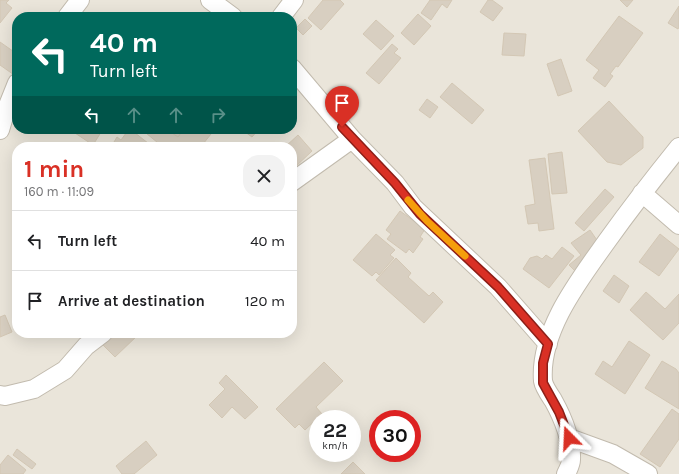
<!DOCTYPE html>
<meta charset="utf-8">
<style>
:root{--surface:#fff;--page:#f2f2f2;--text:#202124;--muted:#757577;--line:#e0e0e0;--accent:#d93025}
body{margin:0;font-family:Karla,sans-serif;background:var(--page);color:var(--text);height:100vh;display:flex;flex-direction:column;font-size:15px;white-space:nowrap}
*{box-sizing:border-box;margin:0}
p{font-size:13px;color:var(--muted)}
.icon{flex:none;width:22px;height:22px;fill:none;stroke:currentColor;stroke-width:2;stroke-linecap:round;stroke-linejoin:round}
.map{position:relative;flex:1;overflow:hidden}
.panel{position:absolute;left:12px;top:142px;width:285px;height:196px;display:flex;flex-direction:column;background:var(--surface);border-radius:16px;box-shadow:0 4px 16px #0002}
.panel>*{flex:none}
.hud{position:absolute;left:12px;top:12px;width:285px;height:122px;border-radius:16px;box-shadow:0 4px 16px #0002;background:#00695c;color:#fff;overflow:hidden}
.speed{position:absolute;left:309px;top:410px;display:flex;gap:8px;font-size:20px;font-weight:700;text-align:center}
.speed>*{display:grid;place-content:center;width:52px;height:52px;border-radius:50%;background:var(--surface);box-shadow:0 4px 16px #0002;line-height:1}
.speed small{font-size:10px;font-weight:400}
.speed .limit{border:6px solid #d22;background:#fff;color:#111}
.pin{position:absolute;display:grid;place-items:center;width:34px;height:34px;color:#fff;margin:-41px -17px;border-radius:50% 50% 50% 0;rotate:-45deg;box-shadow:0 0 4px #0007}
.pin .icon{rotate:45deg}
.me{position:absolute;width:44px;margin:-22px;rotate:339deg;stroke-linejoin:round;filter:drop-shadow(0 0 3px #0008)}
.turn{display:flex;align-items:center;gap:14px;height:84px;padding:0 12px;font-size:18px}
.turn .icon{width:52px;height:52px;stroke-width:2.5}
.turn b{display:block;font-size:28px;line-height:34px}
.lanes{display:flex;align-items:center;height:38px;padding:0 12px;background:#0003;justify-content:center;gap:20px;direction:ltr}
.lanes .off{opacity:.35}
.round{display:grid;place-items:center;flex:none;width:42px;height:42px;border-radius:16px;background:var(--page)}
.summary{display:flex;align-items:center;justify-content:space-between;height:68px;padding:0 12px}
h1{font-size:24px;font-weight:700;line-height:30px;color:var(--accent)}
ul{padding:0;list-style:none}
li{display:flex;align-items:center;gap:12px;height:60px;padding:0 12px;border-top:1px solid var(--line)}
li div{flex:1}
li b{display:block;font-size:15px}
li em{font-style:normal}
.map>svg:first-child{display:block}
</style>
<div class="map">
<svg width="679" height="474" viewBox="0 0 679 474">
<rect width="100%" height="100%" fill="#f6f3ec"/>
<path fill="#eae5da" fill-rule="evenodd" d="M 0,0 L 679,0 L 679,474 L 0,474 ZM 17,17 L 292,17 L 292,129 L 17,129 ZM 17,147 L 292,147 L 292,333 L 17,333 ZM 318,419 L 352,419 L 352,453 L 318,453 ZM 378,419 L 412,419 L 412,453 L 378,453 Z"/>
<path fill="#d8cfc1" stroke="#d3c7b4" d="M 0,0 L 9,0 L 6,3 L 12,8 L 0,23 Z
M 323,0 L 340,0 L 344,4 L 321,30 L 308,18 Z
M 430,0 L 452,0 L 447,8 L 442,4 L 431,20 L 421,13 Z
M 488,0 L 492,0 L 503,8 L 493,21 L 480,12 Z
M 620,0 L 633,0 L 627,7 Z
M 679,6 L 679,27 L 678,29 L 668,23 Z
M 418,14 L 431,26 L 414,45 L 401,33 Z
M 619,16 L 643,33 L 618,67 L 616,66 L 610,74 L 613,76 L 605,87 L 593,78 L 599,70 L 586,60 Z
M 305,19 L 312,26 L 303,35 L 296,28 Z
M 376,20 L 394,36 L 381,50 L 363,34 Z
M 504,33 L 526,34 L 524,56 L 502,55 Z
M 0,42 L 17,54 L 17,77 L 0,65 Z
M 392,44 L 398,49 L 394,53 L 401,58 L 379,84 L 366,73 Z
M 561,59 L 572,91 L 558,96 L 547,64 Z
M 452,83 L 484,110 L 472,124 L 440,97 Z
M 346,95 L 353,98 L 345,109 L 339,104 Z
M 427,99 L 438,107 L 430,118 L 419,110 Z
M 609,101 L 643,137 L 643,148 L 621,165 L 607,162 L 578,131 Z
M 69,129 L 103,129 L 93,145 Z
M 129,129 L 130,129 L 153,147 L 111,147 L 117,137 L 121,140 Z
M 141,129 L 215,129 L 203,144 L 206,147 L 163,147 Z
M 166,129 L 184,129 L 178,137 Z
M 241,129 L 259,129 L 252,137 Z
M 298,135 L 312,151 L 292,170 L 292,147 L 285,147 Z
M 562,152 L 567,193 L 552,194 L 548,154 Z
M 545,158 L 554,229 L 539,231 L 538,223 L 528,224 L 525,206 L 535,204 L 529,160 Z
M 605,189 L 614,197 L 584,231 L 575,223 Z
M 400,211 L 425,229 L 420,237 L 423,239 L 413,253 L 409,249 L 406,253 L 387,239 L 391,234 L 386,230 Z
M 590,230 L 601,246 L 577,273 L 569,265 L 581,255 L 571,243 Z
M 376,234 L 395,250 L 390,255 L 394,258 L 379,275 L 376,272 L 372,276 L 353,260 Z
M 660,234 L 679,249 L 659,276 L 639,262 Z
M 562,247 L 574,256 L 549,288 L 523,269 L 530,258 L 537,256 L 542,259 L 546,255 L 552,259 Z
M 396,258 L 411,273 L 408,277 L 429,296 L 433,292 L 443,302 L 424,323 L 376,280 Z
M 614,275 L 629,286 L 619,303 L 603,291 Z
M 646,292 L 665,309 L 679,294 L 679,323 L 663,340 L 630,310 Z
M 5,315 L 12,332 L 0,337 L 0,317 Z
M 115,333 L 139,334 L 115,357 L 103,345 Z
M 629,341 L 650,355 L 625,394 L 595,374 L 603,361 L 612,367 Z
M 662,361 L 676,369 L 679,373 L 679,409 L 645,388 Z
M 324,362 L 343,381 L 316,407 L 322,414 L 305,430 L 299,424 L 295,428 L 276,409 Z
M 226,375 L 258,407 L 245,419 L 232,407 L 222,418 L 209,405 L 225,389 L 219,383 Z
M 672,409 L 679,414 L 679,439 L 660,467 L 640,454 Z
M 146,441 L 157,455 L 134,474 L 122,474 L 116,466 Z
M 17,449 L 36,464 L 32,469 L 13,455 Z
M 8,455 L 26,470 L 23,474 L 0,474 L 0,465 Z
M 353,462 L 365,474 L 341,474 Z"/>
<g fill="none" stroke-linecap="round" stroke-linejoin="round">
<g stroke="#c2bbae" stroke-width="20">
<path id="street" d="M 210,0 L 233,17
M 67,17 L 80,0
M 281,17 L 294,0
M 292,68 L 352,139 L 395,183 L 413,207 L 498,287 L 548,344
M 0,130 L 5,113 L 17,83
M 292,182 L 352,139
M 642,193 L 679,225
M 0,395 L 5,396 L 34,389 L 65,370 L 86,346 L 103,333
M 569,438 L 613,454 L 648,474
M 566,474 C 568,470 571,464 571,460 C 572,439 563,418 553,400 C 549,394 544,387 543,381 C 539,331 580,279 607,241 C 630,209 654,178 679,147"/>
</g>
<use href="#street" stroke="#fff" stroke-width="18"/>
</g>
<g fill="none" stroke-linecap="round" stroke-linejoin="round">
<g stroke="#8d1f18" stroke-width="10">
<path id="route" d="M 342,127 L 395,183 L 420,214 L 498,287 L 548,344 L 543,363 L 543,383 L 559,412 L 569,438"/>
</g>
<use href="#route" stroke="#d93025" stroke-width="7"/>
<path stroke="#f59e0b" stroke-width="7" d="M 408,200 L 427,221 L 465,256"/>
</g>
</svg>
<div class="speed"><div>22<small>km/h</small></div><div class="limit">30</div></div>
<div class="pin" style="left:342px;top:127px;background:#d93025"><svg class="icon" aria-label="arrive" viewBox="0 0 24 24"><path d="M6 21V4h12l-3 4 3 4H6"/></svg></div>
<svg class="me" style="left:569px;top:438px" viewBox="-20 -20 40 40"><path d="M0-17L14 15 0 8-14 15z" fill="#d93025" stroke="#fff" stroke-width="4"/></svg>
<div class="hud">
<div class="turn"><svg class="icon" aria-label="left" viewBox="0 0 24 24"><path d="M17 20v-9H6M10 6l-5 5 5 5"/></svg><div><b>40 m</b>Turn left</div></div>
<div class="lanes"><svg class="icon" aria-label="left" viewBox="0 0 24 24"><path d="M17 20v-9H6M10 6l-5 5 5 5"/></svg><svg class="icon off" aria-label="ahead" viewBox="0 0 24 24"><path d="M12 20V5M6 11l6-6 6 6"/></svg><svg class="icon off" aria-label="ahead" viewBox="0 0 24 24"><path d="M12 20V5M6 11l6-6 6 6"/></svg><svg class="icon off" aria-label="right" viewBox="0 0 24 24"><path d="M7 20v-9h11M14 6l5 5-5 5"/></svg></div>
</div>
<section class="panel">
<div class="summary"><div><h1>1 min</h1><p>160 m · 11:09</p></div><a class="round"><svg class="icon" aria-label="close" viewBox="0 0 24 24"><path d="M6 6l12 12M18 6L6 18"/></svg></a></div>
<ul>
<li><svg class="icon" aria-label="left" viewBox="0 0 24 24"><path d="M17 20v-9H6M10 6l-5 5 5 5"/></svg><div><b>Turn left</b></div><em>40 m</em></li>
<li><svg class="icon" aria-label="arrive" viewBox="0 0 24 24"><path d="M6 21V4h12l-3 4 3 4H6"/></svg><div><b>Arrive at destination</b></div><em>120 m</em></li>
</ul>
</section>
</div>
